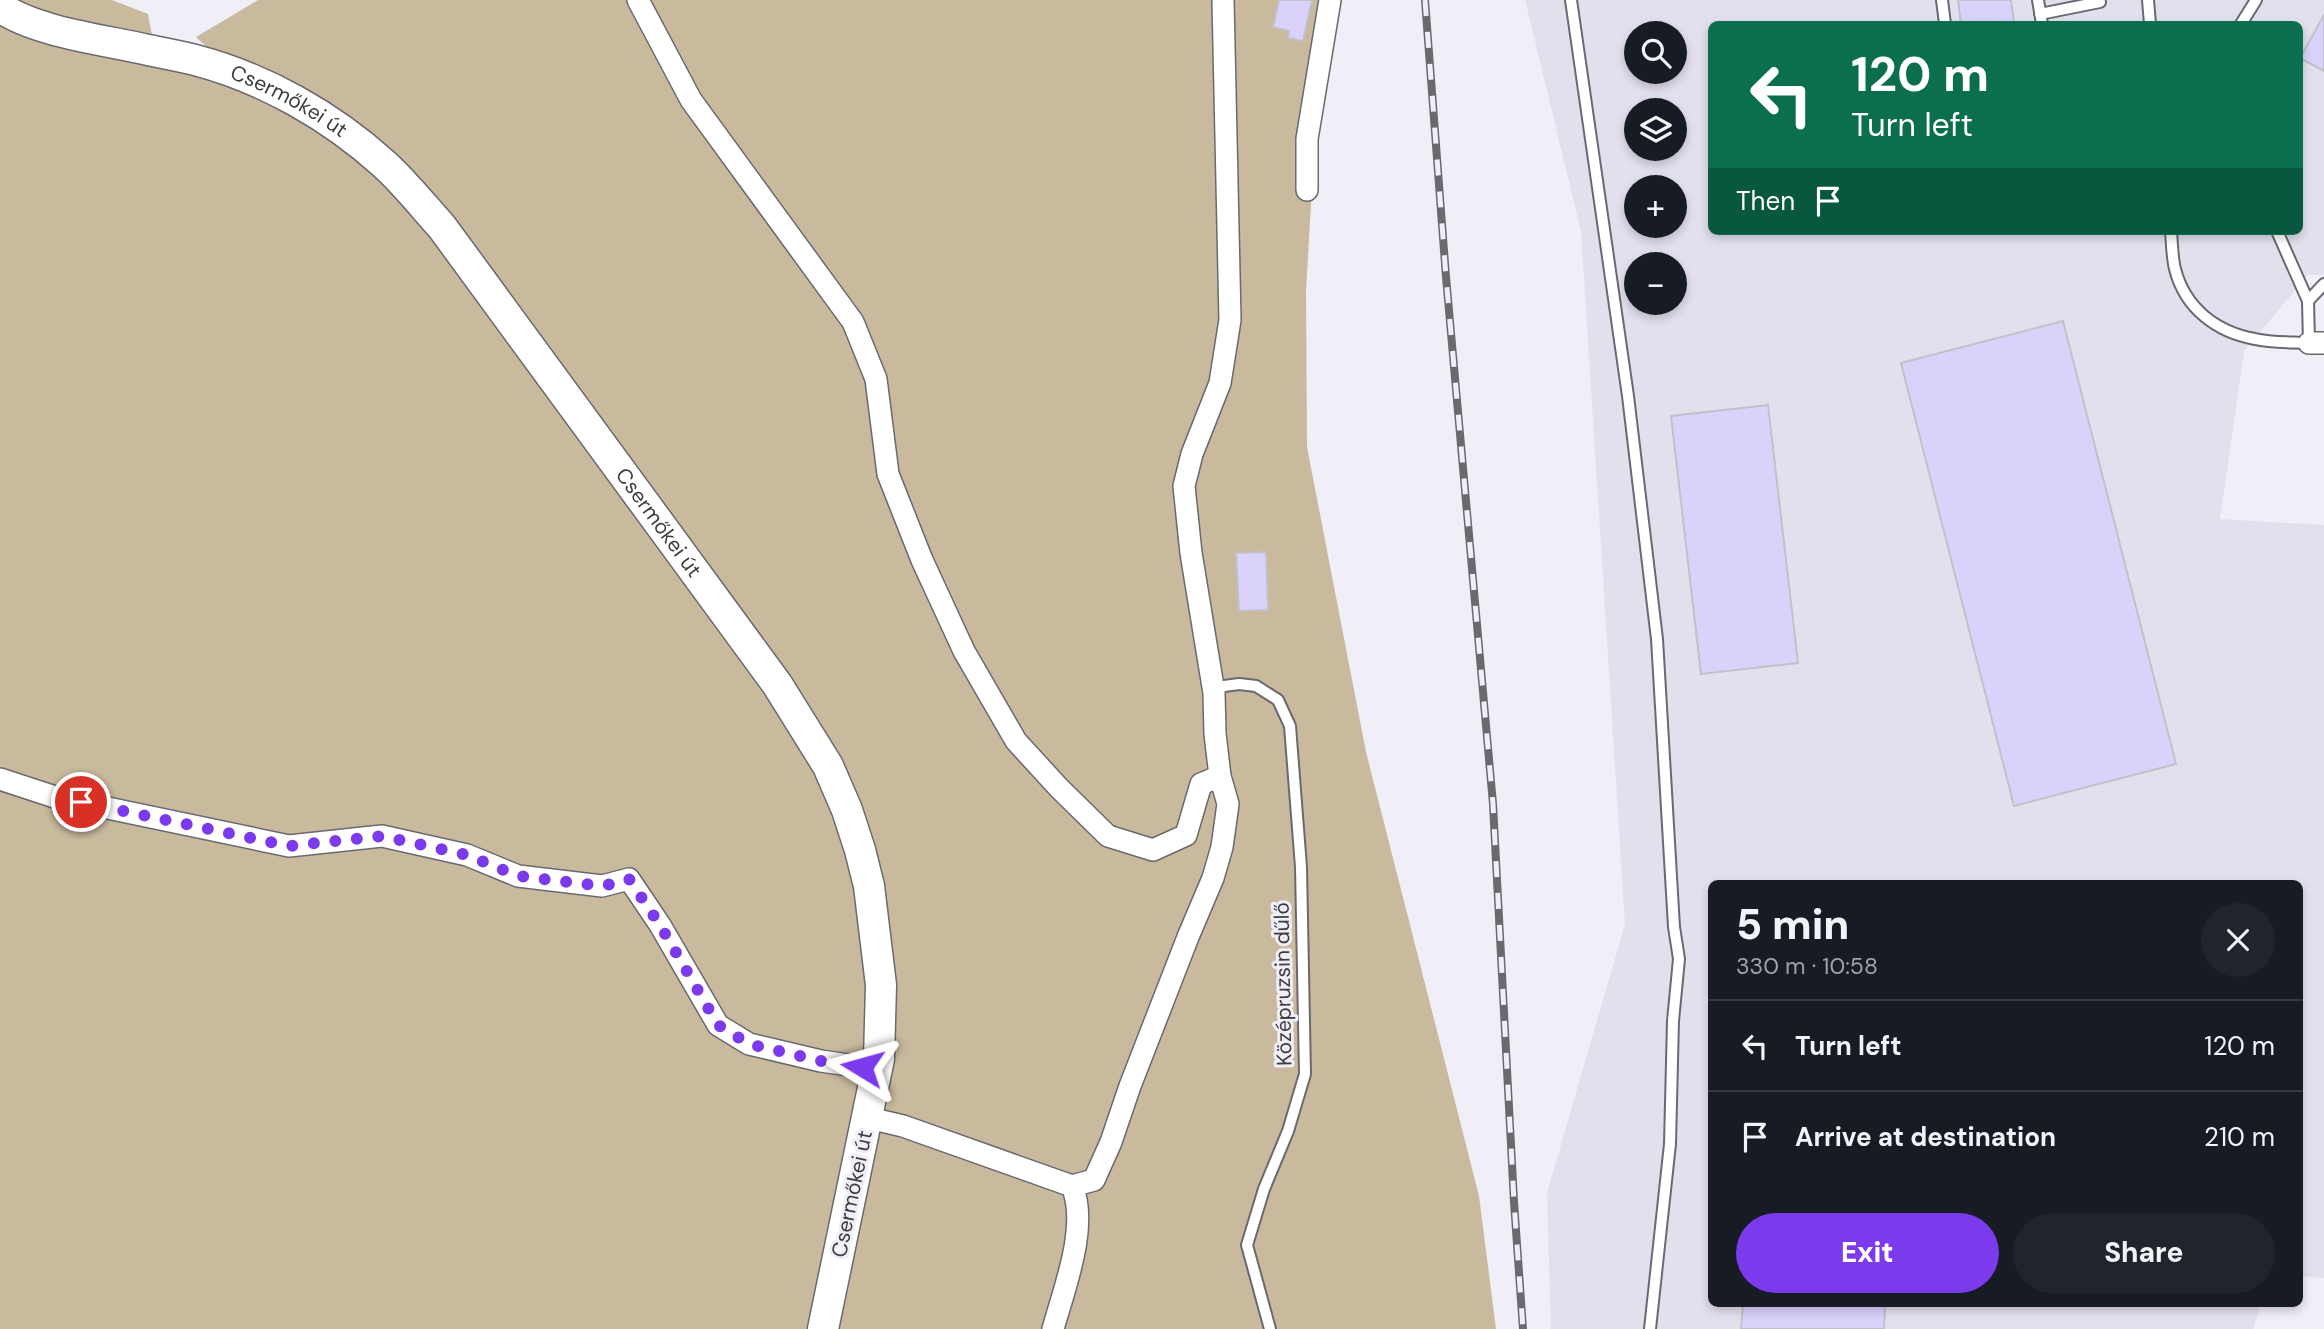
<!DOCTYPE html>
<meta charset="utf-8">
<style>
:root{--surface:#171b24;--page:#20242c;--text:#f1f3f6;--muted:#9ea1a6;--line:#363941;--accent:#7c3aed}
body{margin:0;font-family:"DM Sans",sans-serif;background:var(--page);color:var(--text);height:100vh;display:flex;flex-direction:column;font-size:26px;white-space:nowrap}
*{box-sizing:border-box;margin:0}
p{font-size:23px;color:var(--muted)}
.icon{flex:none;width:38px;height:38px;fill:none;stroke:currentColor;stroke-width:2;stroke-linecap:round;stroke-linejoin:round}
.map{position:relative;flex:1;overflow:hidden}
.panel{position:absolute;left:1708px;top:880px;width:595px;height:427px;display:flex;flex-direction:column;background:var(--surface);border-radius:10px;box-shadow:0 4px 10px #0003}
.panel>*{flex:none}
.guide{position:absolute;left:1708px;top:21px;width:595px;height:214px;border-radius:10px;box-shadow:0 4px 10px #0003;background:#0b6e4f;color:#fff;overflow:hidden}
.fabs{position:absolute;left:1624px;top:21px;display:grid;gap:14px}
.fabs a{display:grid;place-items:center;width:63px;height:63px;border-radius:50%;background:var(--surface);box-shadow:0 4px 10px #0003;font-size:35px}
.pin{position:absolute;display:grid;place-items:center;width:60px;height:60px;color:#fff;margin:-30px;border:4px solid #fff;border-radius:50%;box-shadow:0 2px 7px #0007}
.me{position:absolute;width:77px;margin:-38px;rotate:278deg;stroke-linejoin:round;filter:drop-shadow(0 0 5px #0008)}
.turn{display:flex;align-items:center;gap:24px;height:147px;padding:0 28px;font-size:32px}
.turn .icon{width:91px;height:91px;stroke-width:2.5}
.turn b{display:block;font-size:49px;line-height:60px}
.then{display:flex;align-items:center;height:66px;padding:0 28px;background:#0003;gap:14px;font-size:26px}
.round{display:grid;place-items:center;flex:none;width:74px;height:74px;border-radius:37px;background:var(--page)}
.headline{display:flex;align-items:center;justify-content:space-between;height:119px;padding:0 28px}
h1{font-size:42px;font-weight:800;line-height:52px}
.primary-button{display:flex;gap:14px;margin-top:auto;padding:14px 28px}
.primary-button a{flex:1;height:80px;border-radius:42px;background:var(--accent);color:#fff;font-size:28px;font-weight:800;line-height:80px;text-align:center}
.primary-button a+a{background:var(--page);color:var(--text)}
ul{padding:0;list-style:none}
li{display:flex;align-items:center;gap:21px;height:91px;padding:0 28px;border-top:2px solid var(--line)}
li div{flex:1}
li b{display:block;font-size:26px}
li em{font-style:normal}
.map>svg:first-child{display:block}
</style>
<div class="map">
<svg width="2324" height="1329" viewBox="0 0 2324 1329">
<rect width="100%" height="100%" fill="#f0eef7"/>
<path fill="#e3e0ee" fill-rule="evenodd" d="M 1525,0 L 2324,0 L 2324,275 L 2308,275 L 2244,351 L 2220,519 L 2324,525 L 2324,1278 L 2300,1276 L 2300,884 L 1712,884 L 1712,1304 L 2261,1304 L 2253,1329 L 1551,1329 L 1547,1193 L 1625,924 L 1581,231 ZM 1712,24 L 2300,24 L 2300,231 L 1712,231 ZM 1636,33 L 1675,33 L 1675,72 L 1636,72 ZM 1636,110 L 1675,110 L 1675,149 L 1636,149 ZM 1636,187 L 1675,187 L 1675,226 L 1636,226 ZM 1636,264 L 1675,264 L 1675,303 L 1636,303 Z"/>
<path fill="#c9ba9e" d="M 0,0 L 112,0 L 148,14 L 155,51 L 233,72 L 196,37 L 258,0 L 1334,0 L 1315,135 L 1306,291 L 1307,447 L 1366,752 L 1479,1196 L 1496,1329 L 0,1329 Z"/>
<path fill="#dbd2fc" stroke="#c2c1c9" stroke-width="2" d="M 1279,0 L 1312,0 L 1303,41 L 1288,38 L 1289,31 L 1273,27 Z
M 1958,0 L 2011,0 L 2014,22 L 1961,24 Z
M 2324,15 L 2324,71 L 2300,58 Z
M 2063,321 L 2176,764 L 2014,806 L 1901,363 Z
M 1768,405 L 1798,663 L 1701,674 L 1671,416 Z
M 1266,552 L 1268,610 L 1239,611 L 1236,553 Z
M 1743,1304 L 1885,1304 L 1884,1329 L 1741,1329 Z"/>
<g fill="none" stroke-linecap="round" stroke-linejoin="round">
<g stroke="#6a6970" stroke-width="14">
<path id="lane" d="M 1571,0 L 1628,396 L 1657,639 L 1674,927 L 1679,959 L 1673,1021 L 1670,1144 L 1650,1329
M 1942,0 L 1945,24
M 2038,0 L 2042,24
M 2148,0 L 2150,24
M 2040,14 L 2100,2
M 2241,24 L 2256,0
M 2171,231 C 2172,243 2172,257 2175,269 C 2185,308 2216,332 2255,339 C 2272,343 2292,342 2309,343 L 2308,301 L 2277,231
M 2308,301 L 2324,284
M 1214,693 L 1224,686 L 1239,684 L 1256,686 L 1278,700 L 1290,726 L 1301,867 L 1305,1074 L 1288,1131 L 1264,1189 L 1247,1245 L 1270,1329"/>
</g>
<g stroke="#6a6970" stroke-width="24">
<path id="street" d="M 638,0 L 691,100 L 853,322 L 876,379 L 888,474 L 922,560 L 964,651 L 1016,741 L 1059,788 L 1108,836 L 1153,850 L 1186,835 L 1201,784 L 1220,776
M 1307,190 L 1307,139 L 1330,0
M 2309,343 L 2324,343
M 0,779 L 55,797 L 289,846 L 382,836 L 467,855 L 518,876 L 602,886 L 629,879 L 660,925 L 718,1025 L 749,1044 L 821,1061 L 862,1067 L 879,1059
M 869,1118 L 903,1126 L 1072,1186 L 1094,1180 L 1111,1142 L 1130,1086 L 1188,937 L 1213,878 L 1222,847 L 1228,804 L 1220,776 L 1215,734 L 1214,693 L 1191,553 L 1184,486 L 1192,454 L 1220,383 L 1230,320 L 1223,0
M 1053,1329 C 1064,1289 1089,1226 1072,1186"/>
</g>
<g stroke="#6a6970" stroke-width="33">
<g id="secondary">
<path id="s1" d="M 0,7 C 35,32 105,40 148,50 C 163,53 179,56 195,60 C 264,78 331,116 384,164 C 405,183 423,206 442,227 L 777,684 L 828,766 L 847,810 L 860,850 L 869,886 L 881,985 L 879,1059 L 823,1329"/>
</g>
</g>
<use href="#lane" stroke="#fff" stroke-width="10"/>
<use href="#street" stroke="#fff" stroke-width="21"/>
<use href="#secondary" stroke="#fff" stroke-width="30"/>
<g stroke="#6b696e" stroke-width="8">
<path id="rail" d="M 1425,0 L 1446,277 L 1493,804 L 1514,1202 L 1523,1329"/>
</g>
<use href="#rail" stroke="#f0eef7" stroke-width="5" stroke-dasharray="16" stroke-linecap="butt"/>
</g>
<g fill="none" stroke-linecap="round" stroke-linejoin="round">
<path stroke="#7c3aed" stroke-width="12" stroke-dasharray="0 21.6" d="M 81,802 L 289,846 L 382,836 L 467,855 L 518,876 L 603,886 L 629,879 L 660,925 L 718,1025 L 749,1044 L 821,1061 L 862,1067"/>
</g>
<g text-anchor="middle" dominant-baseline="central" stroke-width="6" stroke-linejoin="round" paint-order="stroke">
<g font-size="21" fill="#3d3c3f" stroke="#f0eef7">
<text stroke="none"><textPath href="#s1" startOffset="306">Csermőkei út</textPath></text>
<text stroke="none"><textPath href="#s1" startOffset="873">Csermőkei út</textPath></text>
<text transform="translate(1283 984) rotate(-91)">Középruzsin dűlő</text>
<text transform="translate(852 1194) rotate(-78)">Csermőkei út</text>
</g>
</g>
</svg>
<div class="fabs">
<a><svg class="icon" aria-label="search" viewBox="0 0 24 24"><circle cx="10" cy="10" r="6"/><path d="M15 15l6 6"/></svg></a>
<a><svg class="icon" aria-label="layers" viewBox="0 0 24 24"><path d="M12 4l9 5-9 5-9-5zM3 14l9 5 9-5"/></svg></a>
<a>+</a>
<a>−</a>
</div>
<div class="pin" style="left:81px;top:802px;background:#d93025"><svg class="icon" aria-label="arrive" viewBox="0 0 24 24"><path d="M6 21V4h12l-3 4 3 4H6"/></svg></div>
<svg class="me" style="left:862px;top:1067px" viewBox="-20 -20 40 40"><path d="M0-17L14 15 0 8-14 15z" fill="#7c3aed" stroke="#fff" stroke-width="4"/></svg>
<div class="guide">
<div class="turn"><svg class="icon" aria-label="left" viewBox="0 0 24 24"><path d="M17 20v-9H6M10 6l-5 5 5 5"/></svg><div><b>120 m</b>Turn left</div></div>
<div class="then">Then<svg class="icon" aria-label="arrive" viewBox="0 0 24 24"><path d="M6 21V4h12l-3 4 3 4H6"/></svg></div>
</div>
<section class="panel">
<div class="headline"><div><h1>5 min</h1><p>330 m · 10:58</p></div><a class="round"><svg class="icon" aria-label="close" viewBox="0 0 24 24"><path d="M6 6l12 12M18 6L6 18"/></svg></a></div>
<ul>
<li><svg class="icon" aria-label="left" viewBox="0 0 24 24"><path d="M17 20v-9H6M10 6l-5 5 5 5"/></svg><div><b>Turn left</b></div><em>120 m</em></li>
<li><svg class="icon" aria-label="arrive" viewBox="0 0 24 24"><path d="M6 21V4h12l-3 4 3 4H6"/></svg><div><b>Arrive at destination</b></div><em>210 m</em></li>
</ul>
<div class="primary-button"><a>Exit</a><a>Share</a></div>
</section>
</div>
